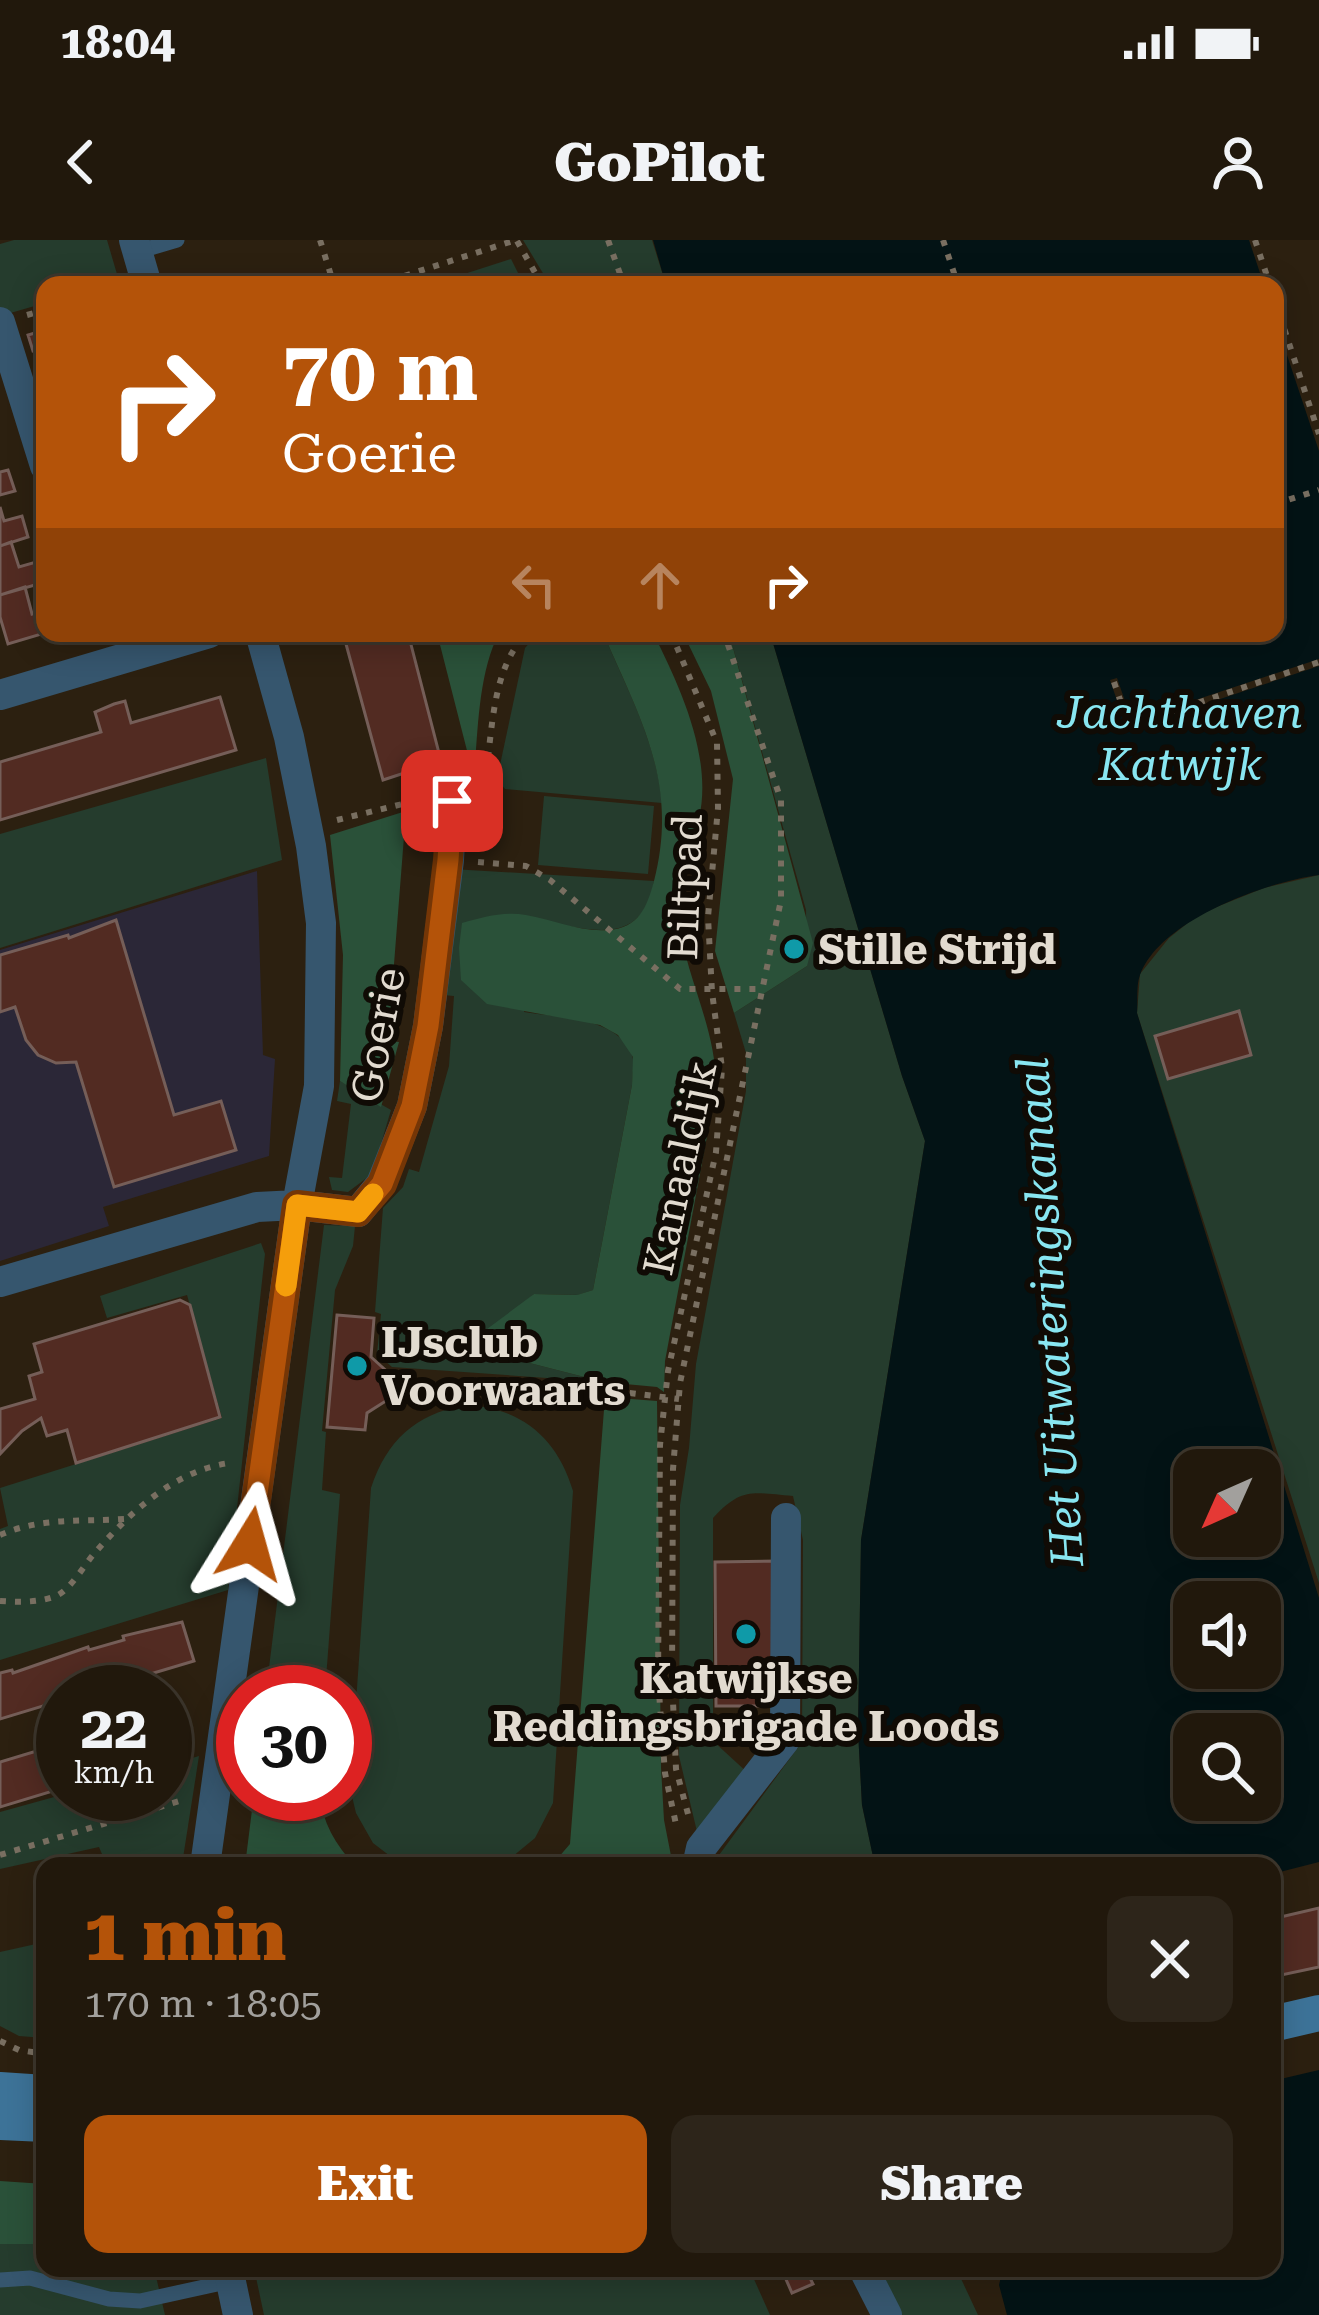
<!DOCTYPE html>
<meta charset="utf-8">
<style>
:root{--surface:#21180c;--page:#2d251a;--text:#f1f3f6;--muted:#a2a09d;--line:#3e372d;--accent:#b45309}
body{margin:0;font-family:"Roboto Serif",serif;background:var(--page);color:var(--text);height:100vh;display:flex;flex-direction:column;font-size:45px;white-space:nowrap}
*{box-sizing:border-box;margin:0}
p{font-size:39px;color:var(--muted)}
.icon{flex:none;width:66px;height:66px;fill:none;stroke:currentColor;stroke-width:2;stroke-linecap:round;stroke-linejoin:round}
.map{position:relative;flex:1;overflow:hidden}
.panel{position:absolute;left:36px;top:1617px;width:1245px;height:420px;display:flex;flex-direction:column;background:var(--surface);border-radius:24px;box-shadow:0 6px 30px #0003,0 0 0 3px var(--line)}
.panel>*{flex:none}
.top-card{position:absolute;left:36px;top:36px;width:1248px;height:366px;border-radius:24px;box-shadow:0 6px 30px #0003,0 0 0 3px var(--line);background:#b45309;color:#fff;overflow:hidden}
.needle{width:78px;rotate:225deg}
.fabs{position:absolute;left:1173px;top:1209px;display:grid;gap:24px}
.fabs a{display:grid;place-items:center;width:108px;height:108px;border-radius:24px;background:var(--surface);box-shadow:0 6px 30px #0003,0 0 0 3px var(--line);font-size:60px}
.speed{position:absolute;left:36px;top:1425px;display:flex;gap:24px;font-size:60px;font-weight:700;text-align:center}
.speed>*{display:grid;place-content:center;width:156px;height:156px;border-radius:50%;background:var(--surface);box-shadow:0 6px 30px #0003,0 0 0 3px var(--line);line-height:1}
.speed small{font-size:30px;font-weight:400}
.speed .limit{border:18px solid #d22;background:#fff;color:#111}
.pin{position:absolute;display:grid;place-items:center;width:102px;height:102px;color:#fff;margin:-51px;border-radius:24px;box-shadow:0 6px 18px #0006}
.me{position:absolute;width:132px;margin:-66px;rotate:8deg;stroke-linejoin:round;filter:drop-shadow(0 0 9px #0008)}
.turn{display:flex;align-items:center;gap:42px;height:252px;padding:0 48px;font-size:54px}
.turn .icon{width:156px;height:156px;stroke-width:2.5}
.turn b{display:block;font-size:84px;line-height:102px}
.lanes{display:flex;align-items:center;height:114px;padding:0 48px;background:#0003;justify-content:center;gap:60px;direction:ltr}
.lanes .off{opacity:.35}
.round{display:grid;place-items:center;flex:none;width:126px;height:126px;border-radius:24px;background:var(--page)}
.overview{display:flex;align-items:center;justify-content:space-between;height:204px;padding:0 48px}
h1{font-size:72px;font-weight:800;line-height:90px;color:var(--accent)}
.button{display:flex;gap:24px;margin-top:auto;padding:24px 48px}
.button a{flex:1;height:138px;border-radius:24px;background:var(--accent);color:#fff;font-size:48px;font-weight:800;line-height:138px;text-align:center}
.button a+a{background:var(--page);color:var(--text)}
.status{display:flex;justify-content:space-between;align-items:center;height:84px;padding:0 60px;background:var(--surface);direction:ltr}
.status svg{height:33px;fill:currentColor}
header{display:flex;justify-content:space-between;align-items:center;height:156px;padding:0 48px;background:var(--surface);font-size:54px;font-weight:800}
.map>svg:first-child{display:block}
</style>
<div class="status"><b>18:04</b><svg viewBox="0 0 49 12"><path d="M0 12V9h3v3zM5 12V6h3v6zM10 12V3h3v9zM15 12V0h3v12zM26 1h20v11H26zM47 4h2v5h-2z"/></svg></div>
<header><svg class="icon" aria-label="back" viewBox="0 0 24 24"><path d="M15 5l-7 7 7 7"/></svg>GoPilot<svg class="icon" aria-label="person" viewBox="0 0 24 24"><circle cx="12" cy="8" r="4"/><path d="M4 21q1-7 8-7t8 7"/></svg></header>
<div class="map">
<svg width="1319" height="2075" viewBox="0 0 1319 2075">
<rect width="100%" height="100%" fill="#2c2010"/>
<path fill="#2b2737" d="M 257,631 L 263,815 L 275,819 L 269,916 L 103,967 L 109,986 L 0,1021 L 0,710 Z"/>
<path fill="#253c2d" d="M 14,0 L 107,0 L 119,41 L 106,45 L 45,45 L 45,63 L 0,76 L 0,4 Z
M 523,0 L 652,0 L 666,45 L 550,45 Z
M 511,19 L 524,45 L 430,45 Z
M 557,393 L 603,393 C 627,449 656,501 662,563 L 505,549 L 497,539 L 525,408 L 534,398 Z
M 729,393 L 770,393 L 902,836 L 925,901 L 861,1300 L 858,1491 L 862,1565 L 875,1626 L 711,1626 L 802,1502 L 803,1300 L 793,1256 C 754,1253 742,1246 713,1278 L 713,1501 L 749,1534 L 699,1600 L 679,1516 L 680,1265 L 689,1208 L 696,1124 L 746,851 L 746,813 L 734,773 L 807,726 L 806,670 Z
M 266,518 L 282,620 L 0,708 L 0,594 Z
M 544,556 L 654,566 L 648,634 L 538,625 Z
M 452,629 L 654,641 C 644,701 601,693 553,683 L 524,772 C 558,778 617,776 632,815 C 635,823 632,836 632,845 L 593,1050 L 578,1055 L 534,1054 L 478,1110 L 604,1142 L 392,1127 L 377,1114 L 381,1074 L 375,1072 L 383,968 L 403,947 L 409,929 L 419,932 L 449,826 L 454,756 L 443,755 Z
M 1319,635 L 1319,1343 L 1137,773 L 1140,734 L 1169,698 L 1199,674 L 1264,648 Z
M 340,841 L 391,870 L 372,934 L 348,952 L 332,950 L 329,937 L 342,938 L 351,864 L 337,861 Z
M 324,985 L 355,986 L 353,1006 L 335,1050 L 322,1191 L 326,1192 L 322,1250 L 340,1254 L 325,1452 L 266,1452 Z
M 261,1003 L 265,1014 L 228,1350 L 0,1420 L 0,1289 L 8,1286 L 0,1248 L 222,1178 L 187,1055 L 107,1078 L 100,1056 Z
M 464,1165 C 520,1167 557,1197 573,1251 L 553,1563 L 535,1598 L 501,1626 L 403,1626 L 373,1603 L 356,1573 L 350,1548 L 371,1248 C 387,1200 415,1175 464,1165 Z
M 199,1516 L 183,1618 L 107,1626 L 99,1607 L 0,1629 L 0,1572 L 65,1554 L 165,1554 L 165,1526 Z
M 45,1702 L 45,1798 L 19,1796 L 0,1786 L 0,1712 Z
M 31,2001 L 45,2004 L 45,2028 L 154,2028 L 165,2075 L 0,2075 L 0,2003 Z
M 254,2028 L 749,2028 L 770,2075 L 264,2075 Z
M 879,2028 L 956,2028 L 978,2075 L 900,2075 Z"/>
<path fill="#2a5139" d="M 437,393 L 499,393 C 478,434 478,492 474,538 Z
M 603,393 L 653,393 C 680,446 713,518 699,578 C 691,612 675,641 678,677 C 685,736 717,789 716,848 L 665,1121 L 664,1152 L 657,1147 L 604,1142 L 478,1110 L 483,1092 L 534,1054 L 577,1055 L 593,1050 L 632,845 L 633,817 L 618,795 L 600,785 L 487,764 L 461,740 L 459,708 L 462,683 C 483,677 504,671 526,675 C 554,680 579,692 608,690 C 639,688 647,667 654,641 C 679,544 641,480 603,393 Z
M 683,393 L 729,393 L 813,703 L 807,726 L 734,773 L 715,711 L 733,539 L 711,451 Z
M 406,571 L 389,788 L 390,801 L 399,802 L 381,867 L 340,841 L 343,715 L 330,595 Z
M 605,1157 L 657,1161 L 661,1527 L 664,1580 L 673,1626 L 551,1626 L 570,1604 Z
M 254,1554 L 319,1554 C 323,1583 335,1604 355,1626 L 245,1626 Z
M 0,1941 L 45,1944 L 45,2004 L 0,2004 Z"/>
<path fill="#031315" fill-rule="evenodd" d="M 653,0 L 1249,0 L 1264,45 L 666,45 Z
M 1275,79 L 1319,211 L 1319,635 C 1266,642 1160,680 1140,735 C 1136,745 1138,762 1137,773 L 1319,1358 L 1319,1622 L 1272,1634 L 1272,1626 L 875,1626 L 862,1565 L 858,1491 L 861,1300 L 925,901 L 902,836 L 770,393 L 1275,393 ZM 1194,1230 L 1260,1230 L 1260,1296 L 1194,1296 ZM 1194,1362 L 1260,1362 L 1260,1428 L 1194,1428 ZM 1194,1494 L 1260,1494 L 1260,1560 L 1194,1560 Z
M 1319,1830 L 1319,2075 L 1007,2075 L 999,2045 L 1003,2028 L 1272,2028 L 1272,1841 Z"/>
<path fill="#2c2010" d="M 1319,419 L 1319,426 L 1127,490 L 1110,440 L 1117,438 L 1132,481 Z"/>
<path fill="#522b22" stroke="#755e58" stroke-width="3" d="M 45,90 L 45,108 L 33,111 L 28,95 Z
M 8,230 L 15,251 L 0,255 L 0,232 Z
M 0,267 L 4,281 L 22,276 L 28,297 L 0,306 Z
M 11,302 L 19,327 L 36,322 L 42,343 L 0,355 L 0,306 Z
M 25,347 L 32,374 L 45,370 L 45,393 L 8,404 L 0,377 L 0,355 Z
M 343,393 L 408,393 L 441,521 L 383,540 Z
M 220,457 L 236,510 L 0,580 L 0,522 L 101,492 L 95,472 L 114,464 L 125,461 L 131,483 Z
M 116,680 L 174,875 L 221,861 L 236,910 L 114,947 L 76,822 L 56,823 L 38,815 L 26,800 L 15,767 L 0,772 L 0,715 L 68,695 L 69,698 Z
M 1239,771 L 1251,815 L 1168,839 L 1155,796 Z
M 180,1060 L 190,1065 L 220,1177 L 76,1223 L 67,1190 L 47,1196 L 41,1178 L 22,1191 L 0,1214 L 0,1169 L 35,1159 L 29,1136 L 42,1132 L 34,1104 Z
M 337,1075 L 374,1078 L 371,1117 L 391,1135 L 389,1159 L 367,1173 L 365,1190 L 327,1187 Z
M 776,1321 L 777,1466 L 716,1466 L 715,1322 Z
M 182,1382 L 194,1421 L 90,1452 L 63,1452 L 63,1460 L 0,1479 L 0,1433 L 12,1430 L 13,1433 L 88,1407 L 89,1410 L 124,1400 L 123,1396 Z
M 168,1471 L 181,1513 L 165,1518 L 165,1472 Z
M 63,1503 L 63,1548 L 0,1567 L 0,1522 Z
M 1319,1668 L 1319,1727 L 1272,1737 L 1272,1679 Z
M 781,2028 L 822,2028 L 824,2032 L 810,2038 L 813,2044 L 792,2053 Z"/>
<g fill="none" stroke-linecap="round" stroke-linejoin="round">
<path stroke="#796f61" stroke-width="6" stroke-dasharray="6 9" stroke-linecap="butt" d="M 320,0 L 334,45
M 608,0 L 624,45
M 943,0 L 958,45
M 1255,0 L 1270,45
M 517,1 L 542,45
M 376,45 L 516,0
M 1275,61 L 1319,194
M 27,75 L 45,70
M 1275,264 L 1319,250
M 671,393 L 717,503 L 718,568 L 708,677 L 712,752 L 722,828 L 716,912 L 668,1131 L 660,1205 L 658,1439 L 665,1533 L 677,1589
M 1114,442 L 1129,486 L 1319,422
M 479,545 L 485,539 C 493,491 491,429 527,393
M 337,580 L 423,559
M 478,622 L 526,626 L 550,640 L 680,749 L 761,749
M 390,1144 L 597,1149 L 679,1159
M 0,1295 C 42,1277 80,1282 124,1279
M 0,1361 C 18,1362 38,1363 56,1356 C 70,1350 83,1327 93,1315 C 129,1273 174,1231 229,1223
M 688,1574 L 676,1529 L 672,1439 L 673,1229 L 680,1143 L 781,660 L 781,560 L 724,393
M 0,1615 L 183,1560
M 0,1801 L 19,1810 L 45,1814"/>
<path stroke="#36566e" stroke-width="15" d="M 137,12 L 177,0
M 0,2040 L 30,2038 L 109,2059 L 140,2061 L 231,2041"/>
<path stroke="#36566e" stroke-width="30" d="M 134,0 L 147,45
M 0,82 L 45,226
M 0,455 L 209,393
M 0,1042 L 257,967 L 297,965 L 358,972 L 381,944 L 412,866 L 428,786 L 449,620 L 452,561
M 699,1617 L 701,1608 L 785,1500 L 786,1278
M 205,1626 L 297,965 L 319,846 L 321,683 L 311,606 L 289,497 L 260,393
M 228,2028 L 238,2075
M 863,2028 L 887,2075"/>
<path stroke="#3d7398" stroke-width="36" d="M 1272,1784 L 1319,1773
M 0,1850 L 45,1853
M 0,1882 L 45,1884"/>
</g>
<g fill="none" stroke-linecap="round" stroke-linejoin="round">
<g stroke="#753606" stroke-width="30">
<path id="route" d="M 250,1304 L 297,965 L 358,972 L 382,944 L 412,866 L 428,786 L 448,620 L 452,561"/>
</g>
<use href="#route" stroke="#b45309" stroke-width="21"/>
<path stroke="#f59e0b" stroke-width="21" d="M 286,1046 L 297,965 L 358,972 L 373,954"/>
</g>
<g fill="#0f9aa8" stroke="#100b05" stroke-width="4.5">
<circle cx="794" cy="709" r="12"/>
<circle cx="357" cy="1126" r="12"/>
<circle cx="746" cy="1394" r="12"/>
</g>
<g text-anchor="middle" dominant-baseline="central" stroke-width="12" stroke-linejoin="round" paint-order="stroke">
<g font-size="42" fill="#e2dbd0" stroke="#100b05">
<text transform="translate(685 647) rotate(-88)">Biltpad</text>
<text transform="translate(378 795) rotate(-79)">Goerie</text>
<text transform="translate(680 928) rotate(-78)">Kanaaldijk</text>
</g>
<g font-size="42" font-weight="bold" fill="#e2dbd0" stroke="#100b05" text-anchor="start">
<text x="818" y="709">Stille Strijd</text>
<text x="381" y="1102">IJsclub<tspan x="381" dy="48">Voorwaarts</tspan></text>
<text x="746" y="1438" text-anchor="middle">Katwijkse<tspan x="746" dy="48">Reddingsbrigade Loods</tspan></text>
</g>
<g font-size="45" font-style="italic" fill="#88e6f1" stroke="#100b05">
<text x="1180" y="472">Jachthaven<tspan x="1180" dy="52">Katwijk</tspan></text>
<text transform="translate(1050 1072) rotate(-94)">Het Uitwateringskanaal</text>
</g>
</g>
</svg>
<div class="fabs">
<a><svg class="needle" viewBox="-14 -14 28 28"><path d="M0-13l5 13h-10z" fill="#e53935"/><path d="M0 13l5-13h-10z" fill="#a2a09d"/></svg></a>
<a><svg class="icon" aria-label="sound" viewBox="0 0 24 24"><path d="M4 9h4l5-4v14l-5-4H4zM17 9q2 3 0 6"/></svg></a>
<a><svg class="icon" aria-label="search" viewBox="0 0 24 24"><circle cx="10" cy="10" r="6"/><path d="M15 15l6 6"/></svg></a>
</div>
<div class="speed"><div>22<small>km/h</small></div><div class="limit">30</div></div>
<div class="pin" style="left:452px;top:561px;background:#d93025"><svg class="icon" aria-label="arrive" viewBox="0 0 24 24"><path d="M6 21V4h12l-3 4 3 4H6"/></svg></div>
<svg class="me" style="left:250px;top:1304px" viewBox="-20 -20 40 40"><path d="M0-17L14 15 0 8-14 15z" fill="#b45309" stroke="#fff" stroke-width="4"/></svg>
<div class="top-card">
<div class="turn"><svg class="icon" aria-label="right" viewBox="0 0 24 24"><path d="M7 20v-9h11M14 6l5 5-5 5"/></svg><div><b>70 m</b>Goerie</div></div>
<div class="lanes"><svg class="icon off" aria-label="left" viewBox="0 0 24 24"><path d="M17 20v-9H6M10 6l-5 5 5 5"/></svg><svg class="icon off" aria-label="ahead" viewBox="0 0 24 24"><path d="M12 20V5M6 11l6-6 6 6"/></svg><svg class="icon" aria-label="right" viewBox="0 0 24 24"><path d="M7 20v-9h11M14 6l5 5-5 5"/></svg></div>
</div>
<section class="panel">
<div class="overview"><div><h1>1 min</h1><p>170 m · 18:05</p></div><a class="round"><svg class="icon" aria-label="close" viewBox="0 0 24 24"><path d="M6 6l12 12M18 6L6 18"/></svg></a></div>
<div class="button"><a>Exit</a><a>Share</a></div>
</section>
</div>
